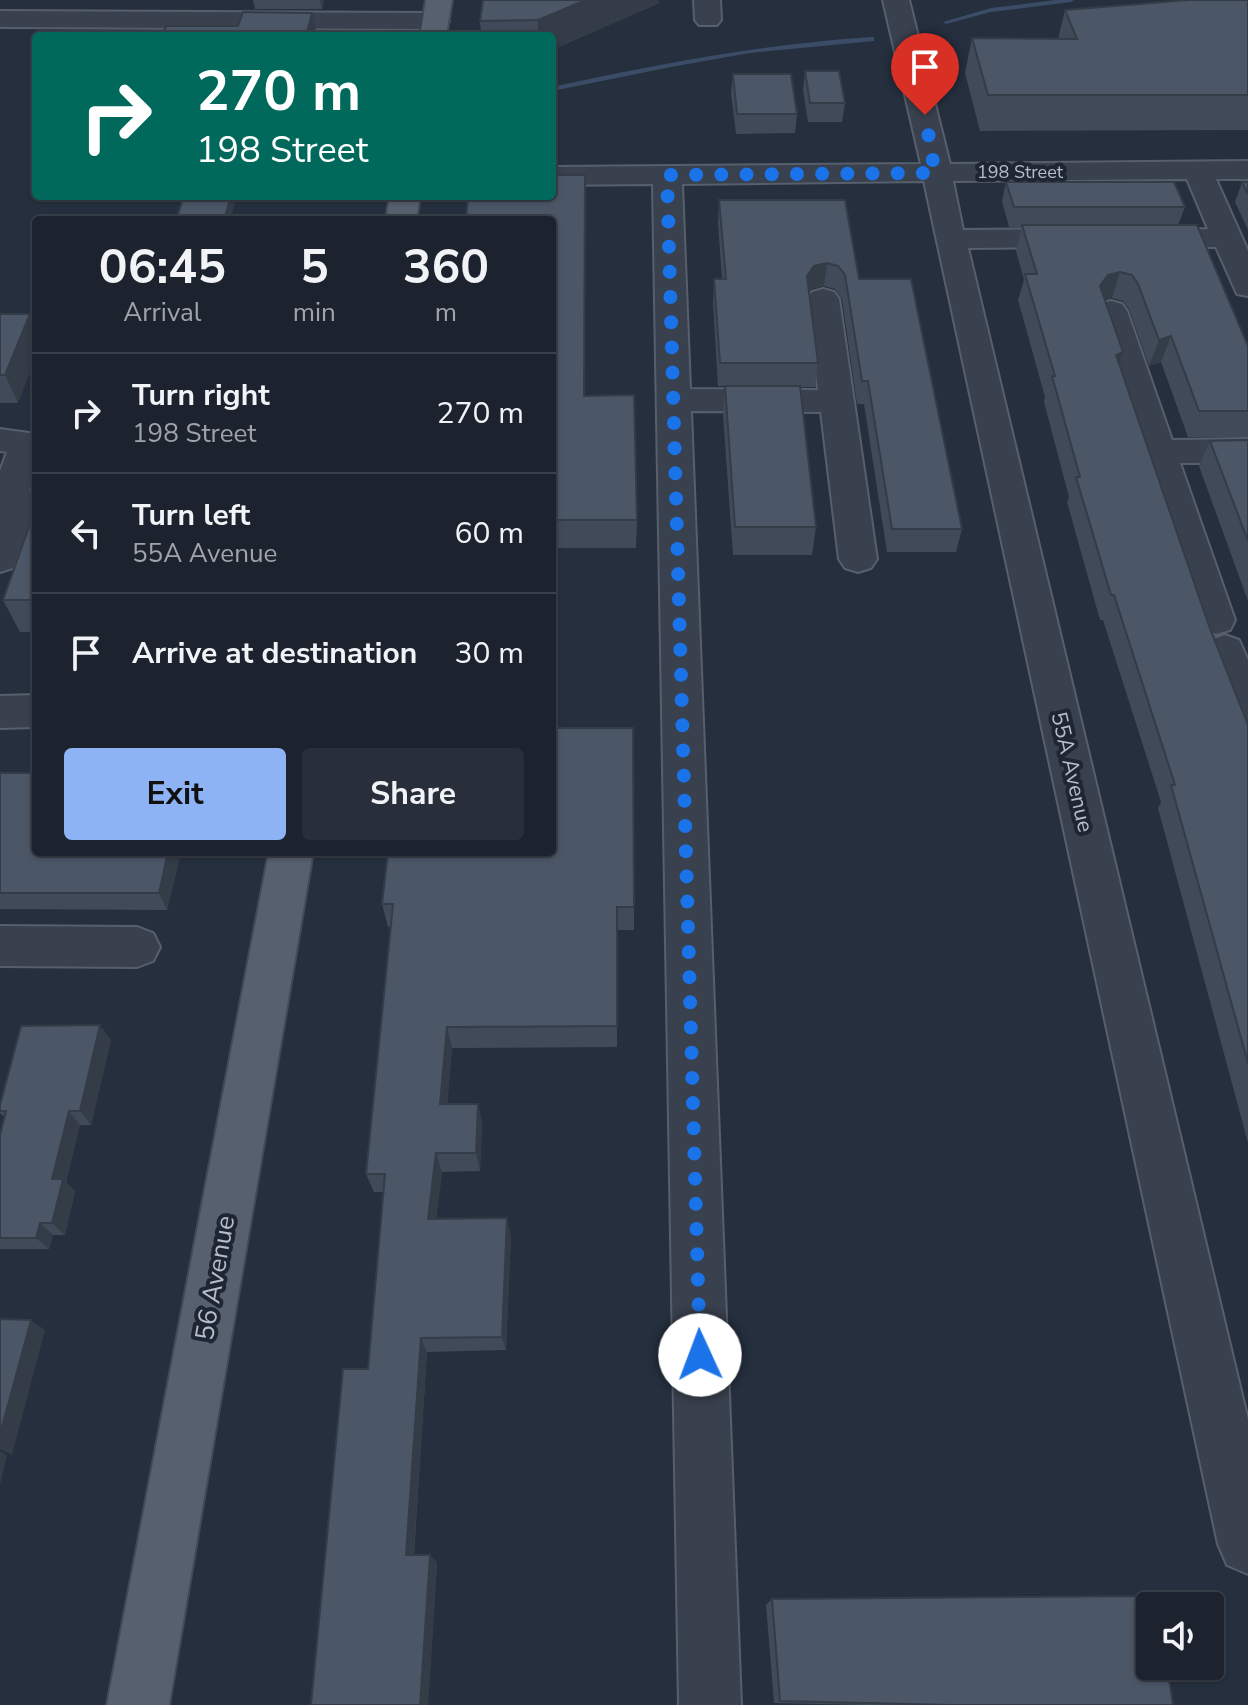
<!DOCTYPE html>
<style>
:root{--surface:#1c232e;--page:#292f3a;--text:#f1f3f6;--muted:#a0a4aa;--line:#3a404a;--accent:#8eb3f5}
body{margin:0;font-family:"Nunito Sans",sans-serif;background:var(--page);color:var(--text);height:100vh;display:flex;flex-direction:column;font-size:30px;white-space:nowrap}
*{box-sizing:border-box;margin:0}
p{font-size:26px;color:var(--muted)}
.icon{flex:none;width:44px;height:44px;fill:none;stroke:currentColor;stroke-width:2;stroke-linecap:round;stroke-linejoin:round}
.map{position:relative;flex:1;overflow:hidden}
.details{position:absolute;left:32px;top:216px;width:524px;height:640px;display:flex;flex-direction:column;background:var(--surface);border-radius:8px;box-shadow:0 2px 6px #0004,0 0 0 2px var(--line)}
.details>*{flex:none}
.guide{position:absolute;left:32px;top:32px;width:524px;height:168px;border-radius:8px;box-shadow:0 2px 6px #0004,0 0 0 2px var(--line);background:#00695c;color:#fff;overflow:hidden}
.fabs{position:absolute;left:1136px;top:1592px;display:grid;gap:16px}
.fabs a{display:grid;place-items:center;width:88px;height:88px;border-radius:8px;background:var(--surface);box-shadow:0 2px 6px #0004,0 0 0 2px var(--line);font-size:40px}
.pin{position:absolute;display:grid;place-items:center;width:68px;height:68px;color:#fff;margin:-82px -34px;border-radius:50% 50% 50% 0;rotate:-45deg;box-shadow:0 0 8px #0007}
.pin .icon{rotate:45deg}
.me{position:absolute;width:88px;margin:-44px;rotate:358deg;stroke-linejoin:round;filter:drop-shadow(0 0 6px #0008)}
.turn{display:flex;align-items:center;gap:28px;height:168px;padding:0 32px;font-size:36px}
.turn .icon{width:104px;height:104px;stroke-width:2.5}
.turn b{display:block;font-size:56px;line-height:68px}
.eta{display:flex;justify-content:space-evenly;align-items:center;height:136px;text-align:center}
.eta b{font-size:48px;font-weight:700;line-height:56px}
.button{display:flex;gap:16px;margin-top:auto;padding:16px 32px}
.button a{flex:1;height:92px;border-radius:8px;background:var(--accent);color:#111;font-size:32px;font-weight:700;line-height:92px;text-align:center}
.button a+a{background:var(--page);color:var(--text)}
ul{padding:0;list-style:none}
li{display:flex;align-items:center;gap:24px;height:120px;padding:0 32px;border-top:2px solid var(--line)}
li div{flex:1}
li b{display:block;font-size:30px}
li em{font-style:normal}
.map>svg:first-child{display:block}
</style>
<div class="map">
<svg width="1248" height="1705" viewBox="0 0 1248 1705">
<rect width="100%" height="100%" fill="#252f3e"/>
<g fill="none" stroke-linecap="round" stroke-linejoin="round">
<path fill="#3b4c67" fill-rule="evenodd" d="M 1055,0 L 1074,0 L 1071,2 L 991,12 L 946,24 L 943,22 L 991,8 Z
M 871,37 L 874,37 L 874,41 L 750,53 L 671,67 L 552,91 L 552,87 C 658,64 763,44 871,37 Z"/>
<g stroke="#575f6c" stroke-width="4">
<path id="minor" d="M 694,0 L 720,0 L 721,20 L 717,25 L 699,25 L 695,20 Z
M 883,0 L 909,0 L 950,164 L 1248,161 L 1248,179 L 1216,179 L 1248,251 L 1248,296 L 1237,294 L 1216,247 L 1144,247 L 1133,244 L 1129,238 L 1133,232 L 1208,229 L 1187,179 L 953,181 L 963,230 L 1080,229 L 1091,232 L 1095,238 L 1091,244 L 1080,247 L 968,248 L 1248,1420 L 1248,1574 L 1227,1565 L 1218,1544 L 924,181 L 682,184 L 690,389 L 818,390 L 807,299 L 812,292 L 823,289 L 834,292 L 839,299 L 877,559 L 871,568 L 858,572 L 845,568 L 839,559 L 821,412 L 691,411 L 741,1705 L 679,1705 L 653,184 L 552,185 L 552,167 L 921,164 Z
M 0,11 L 436,13 L 445,16 L 449,21 L 445,26 L 436,29 L 0,27 Z
M 1111,301 L 1122,304 L 1127,311 L 1172,440 L 1248,439 L 1248,463 L 1180,463 L 1235,620 L 1230,630 L 1216,634 L 1202,630 L 1197,620 L 1095,311 L 1100,304 Z
M 0,429 L 36,434 L 36,470 L 29,489 L 36,509 L 13,568 L 0,572 L 0,471 L 7,452 L 0,451 Z
M 1225,635 L 1239,640 L 1248,660 L 1248,736 L 1233,731 L 1205,650 L 1211,640 Z
M 36,695 L 36,727 L 0,728 L 0,696 Z
M 0,926 L 137,927 L 153,933 L 160,947 L 153,961 L 137,967 L 0,966 Z"/>
</g>
<g stroke="#434a57" stroke-width="4">
<path id="major" d="M 426,0 L 452,0 L 446,36 L 420,36 Z
M 390,196 L 420,196 L 416,220 L 386,220 Z
M 269,852 L 313,852 L 169,1705 L 107,1705 Z"/>
</g>
<use href="#minor" fill="#39414e" fill-rule="evenodd"/>
<use href="#major" fill="#57606e" fill-rule="evenodd"/>
</g>
<path fill="#404a59" d="M 253,0 L 324,0 L 322,9 L 255,9 Z
M 483,0 L 659,0 L 659,3 L 552,50 L 552,36 L 481,36 L 480,21 Z
M 1248,0 L 1248,130 L 980,131 L 965,73 L 972,38 L 1058,39 L 1065,10 Z
M 805,71 L 845,103 L 842,122 L 808,122 L 803,90 Z
M 733,74 L 797,114 L 795,133 L 736,134 L 731,93 Z
M 585,175 L 585,396 L 637,520 L 636,548 L 552,548 L 552,220 Z
M 1006,182 L 1185,207 L 1178,225 L 1248,346 L 1248,437 L 1188,437 L 1161,362 L 1149,366 L 1129,309 L 1123,301 L 1112,298 L 1105,300 L 1123,352 L 1119,363 L 1209,626 L 1248,725 L 1248,1143 L 1158,808 L 1161,802 L 1103,620 L 1100,620 L 1067,502 L 1069,497 L 1044,402 L 1045,397 L 1018,300 L 1024,280 L 1016,251 L 1022,227 L 1009,227 L 1002,201 Z
M 1242,182 L 1248,182 L 1248,230 L 1235,202 Z
M 719,200 L 845,200 L 859,279 L 962,529 L 956,552 L 887,552 L 864,404 L 857,404 L 842,299 L 835,289 L 824,286 L 811,289 L 809,292 L 818,363 L 815,387 L 800,387 L 816,527 L 812,555 L 733,555 L 723,414 L 725,386 L 718,386 L 713,303 L 714,279 L 722,279 L 718,223 Z
M 0,314 L 18,403 L 0,403 Z
M 1248,440 L 1248,601 L 1199,466 L 1210,441 Z
M 36,507 L 36,632 L 20,632 L 3,600 Z
M 0,773 L 36,852 L 181,852 L 167,910 L 0,909 Z
M 382,904 L 634,907 L 634,930 L 617,930 L 617,1047 L 452,1048 L 447,1104 L 478,1104 L 482,1123 L 480,1171 L 442,1172 L 436,1219 L 511,1235 L 506,1350 L 427,1352 L 414,1555 L 437,1562 L 428,1705 L 368,1369 L 384,1192 L 374,1192 L 366,1174 L 391,927 L 388,927 Z
M 111,1040 L 91,1125 L 80,1125 L 66,1182 L 75,1191 L 65,1235 L 53,1235 L 49,1249 L 0,1249 L 0,1135 L 5,1118 L 0,1113 L 0,1105 Z
M 772,1599 L 1173,1705 L 864,1705 L 774,1703 L 766,1605 Z"/>
<path fill="#343c48" d="M 320,0 L 324,0 L 322,9 Z
M 586,0 L 659,0 L 659,3 L 552,50 L 552,36 L 538,36 L 538,20 Z
M 312,13 L 316,31 L 314,36 L 306,36 Z
M 585,175 L 586,203 L 584,424 L 584,396 Z
M 231,196 L 237,196 L 230,220 L 224,220 Z
M 827,263 L 824,286 L 811,289 L 804,299 L 807,276 L 814,266 Z
M 1120,272 L 1112,298 L 1099,301 L 1100,286 L 1108,275 Z
M 30,314 L 36,327 L 36,358 L 18,403 L 5,375 Z
M 1171,336 L 1161,362 L 1149,366 L 1159,340 Z
M 1123,352 L 1114,378 L 1116,355 Z
M 168,852 L 181,852 L 167,910 L 159,893 Z
M 100,1025 L 111,1040 L 91,1125 L 80,1111 Z
M 447,1027 L 452,1048 L 446,1123 L 440,1104 Z
M 478,1104 L 482,1123 L 480,1171 L 476,1153 Z
M 69,1111 L 80,1125 L 66,1182 L 75,1191 L 65,1235 L 52,1223 L 52,1179 Z
M 436,1153 L 442,1172 L 434,1236 L 428,1219 Z
M 507,1218 L 511,1235 L 506,1350 L 502,1337 Z
M 40,1223 L 53,1235 L 49,1249 L 36,1238 Z
M 31,1320 L 45,1330 L 12,1455 L 0,1449 L 0,1434 Z
M 421,1338 L 427,1352 L 413,1562 L 406,1555 Z
M 0,1451 L 7,1455 L 0,1485 Z
M 430,1555 L 437,1562 L 428,1705 L 420,1705 Z"/>
<path fill="#4b5667" stroke="#343c48" stroke-width="2" d="M 483,0 L 586,0 L 538,20 L 480,21 Z
M 1189,0 L 1248,0 L 1248,95 L 988,95 L 972,38 L 1077,39 L 1065,10 Z
M 243,12 L 312,13 L 306,36 L 162,36 L 166,26 L 238,26 Z
M 805,71 L 839,71 L 845,103 L 810,103 Z
M 733,74 L 791,74 L 797,114 L 737,114 Z
M 552,175 L 585,175 L 584,396 L 634,395 L 637,520 L 552,520 L 552,220 L 466,220 L 468,196 L 552,196 Z
M 1006,182 L 1174,182 L 1185,207 L 1014,207 Z
M 1242,182 L 1248,182 L 1248,194 Z
M 184,196 L 231,196 L 224,220 L 176,220 Z
M 719,200 L 845,200 L 859,279 L 911,279 L 962,529 L 892,529 L 868,381 L 862,381 L 845,275 L 838,266 L 827,263 L 814,266 L 807,276 L 818,363 L 720,363 L 714,279 L 726,279 Z
M 1022,225 L 1197,225 L 1248,346 L 1248,411 L 1199,411 L 1171,336 L 1159,340 L 1138,284 L 1132,275 L 1120,272 L 1108,275 L 1100,286 L 1123,352 L 1116,355 L 1209,626 L 1248,725 L 1248,1063 L 1171,785 L 1175,785 L 1114,595 L 1111,595 L 1076,477 L 1080,477 L 1052,376 L 1055,376 L 1025,274 L 1037,274 Z
M 0,314 L 30,314 L 5,375 L 0,375 Z
M 725,386 L 800,386 L 816,527 L 735,527 Z
M 1248,440 L 1248,541 L 1210,441 Z
M 36,507 L 36,600 L 3,600 Z
M 552,728 L 633,728 L 634,907 L 617,907 L 617,1026 L 447,1027 L 440,1104 L 478,1104 L 476,1153 L 436,1153 L 428,1219 L 507,1218 L 502,1337 L 421,1338 L 406,1555 L 430,1555 L 420,1705 L 311,1705 L 343,1369 L 368,1369 L 385,1174 L 366,1174 L 393,904 L 382,904 L 388,852 L 552,852 Z
M 0,773 L 36,773 L 36,852 L 168,852 L 159,893 L 0,893 Z
M 100,1025 L 80,1111 L 69,1111 L 52,1179 L 63,1179 L 52,1223 L 40,1223 L 36,1238 L 0,1238 L 0,1135 L 6,1111 L 0,1111 L 0,1105 L 21,1026 Z
M 0,1319 L 31,1320 L 0,1434 Z
M 1157,1596 L 1158,1606 L 1150,1606 L 1150,1666 L 1167,1666 L 1173,1705 L 953,1705 L 780,1701 L 772,1599 Z"/>
<g fill="none" stroke-linecap="round" stroke-linejoin="round">
<path stroke="#1a73e8" stroke-width="14" stroke-dasharray="0 25.2" d="M 700,1355 L 667,175 L 935,173 L 925,115"/>
</g>
<g text-anchor="middle" dominant-baseline="central" stroke-width="8" stroke-linejoin="round" paint-order="stroke">
<g font-size="18" fill="#b6bdc9" stroke="#1e2634">
<text x="1020" y="172">198 Street</text>
</g>
<g font-size="22" fill="#b6bdc9" stroke="#1e2634">
<text transform="translate(1072 772) rotate(77)">55A Avenue</text>
</g>
<g font-size="26" fill="#b6bdc9" stroke="#1e2634">
<text transform="translate(215 1278) rotate(-80)">56 Avenue</text>
</g>
</g>
</svg>
<div class="fabs">
<a><svg class="icon" aria-label="sound" viewBox="0 0 24 24"><path d="M4 9h4l5-4v14l-5-4H4zM17 9q2 3 0 6"/></svg></a>
</div>
<div class="pin" style="left:925px;top:115px;background:#d93025"><svg class="icon" aria-label="arrive" viewBox="0 0 24 24"><path d="M6 21V4h12l-3 4 3 4H6"/></svg></div>
<svg class="me" style="left:700px;top:1355px" viewBox="-20 -20 40 40"><circle r="19" fill="#fff"/><path d="M0-13L10 11 0 6-10 11z" fill="#1a73e8"/></svg>
<div class="guide">
<div class="turn"><svg class="icon" aria-label="right" viewBox="0 0 24 24"><path d="M7 20v-9h11M14 6l5 5-5 5"/></svg><div><b>270 m</b>198 Street</div></div>
</div>
<section class="details">
<div class="eta">
<div><b>06:45</b><p>Arrival</p></div>
<div><b>5</b><p>min</p></div>
<div><b>360</b><p>m</p></div>
</div>
<ul>
<li><svg class="icon" aria-label="right" viewBox="0 0 24 24"><path d="M7 20v-9h11M14 6l5 5-5 5"/></svg><div><b>Turn right</b><p>198 Street</p></div><em>270 m</em></li>
<li><svg class="icon" aria-label="left" viewBox="0 0 24 24"><path d="M17 20v-9H6M10 6l-5 5 5 5"/></svg><div><b>Turn left</b><p>55A Avenue</p></div><em>60 m</em></li>
<li><svg class="icon" aria-label="arrive" viewBox="0 0 24 24"><path d="M6 21V4h12l-3 4 3 4H6"/></svg><div><b>Arrive at destination</b></div><em>30 m</em></li>
</ul>
<div class="button"><a>Exit</a><a>Share</a></div>
</section>
</div>
